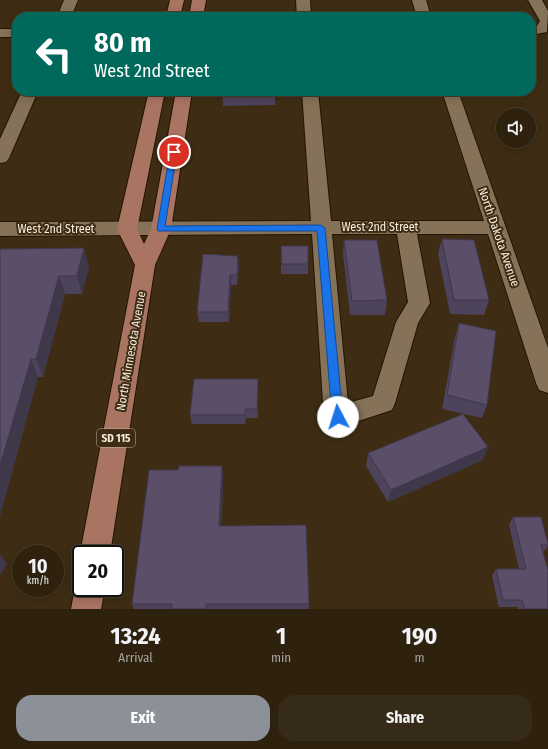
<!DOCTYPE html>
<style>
:root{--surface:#2e220f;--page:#362a18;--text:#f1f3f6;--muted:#a7a49e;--line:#493f2f;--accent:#8c9099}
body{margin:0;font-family:"Fira Sans Condensed",sans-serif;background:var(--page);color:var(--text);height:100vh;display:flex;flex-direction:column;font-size:15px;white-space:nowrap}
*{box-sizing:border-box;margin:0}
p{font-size:13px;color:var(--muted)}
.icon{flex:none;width:22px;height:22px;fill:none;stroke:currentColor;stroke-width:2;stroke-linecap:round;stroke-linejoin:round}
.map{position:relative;height:609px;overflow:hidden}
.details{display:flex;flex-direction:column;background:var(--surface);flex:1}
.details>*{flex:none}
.top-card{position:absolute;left:12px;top:12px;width:524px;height:84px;border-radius:16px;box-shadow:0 2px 10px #0003,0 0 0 1px var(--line);background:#00695c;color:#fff;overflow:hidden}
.fabs{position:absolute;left:496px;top:108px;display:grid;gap:8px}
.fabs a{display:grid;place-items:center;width:40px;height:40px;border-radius:50%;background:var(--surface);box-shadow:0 2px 10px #0003,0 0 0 1px var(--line);font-size:20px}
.speed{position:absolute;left:12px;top:545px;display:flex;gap:8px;font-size:20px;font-weight:700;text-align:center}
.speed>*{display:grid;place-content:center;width:52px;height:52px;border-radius:50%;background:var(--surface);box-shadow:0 2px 10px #0003,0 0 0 1px var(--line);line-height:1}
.speed small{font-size:10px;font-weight:400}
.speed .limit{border:2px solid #111;border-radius:6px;background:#fff;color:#111}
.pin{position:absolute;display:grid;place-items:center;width:34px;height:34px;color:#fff;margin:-17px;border:2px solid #fff;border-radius:50%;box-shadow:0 1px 4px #0007}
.me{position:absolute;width:44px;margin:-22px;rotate:355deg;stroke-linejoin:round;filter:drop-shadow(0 0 3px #0008)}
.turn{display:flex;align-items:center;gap:14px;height:84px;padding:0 16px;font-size:18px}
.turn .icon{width:52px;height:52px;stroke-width:2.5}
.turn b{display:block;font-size:28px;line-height:34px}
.eta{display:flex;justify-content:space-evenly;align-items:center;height:68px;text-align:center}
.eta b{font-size:24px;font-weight:700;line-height:28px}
.cta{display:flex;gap:8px;margin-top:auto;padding:8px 16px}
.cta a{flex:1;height:46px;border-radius:16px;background:var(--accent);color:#fff;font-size:16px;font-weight:700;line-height:46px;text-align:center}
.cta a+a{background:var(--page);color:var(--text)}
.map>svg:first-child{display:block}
</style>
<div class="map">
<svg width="548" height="609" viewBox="0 0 548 609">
<rect width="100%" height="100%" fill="#3e2d14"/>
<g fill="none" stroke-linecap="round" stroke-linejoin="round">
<g stroke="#241500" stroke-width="2">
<path id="minor" d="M 64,0 L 78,0 L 71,17 L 57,17 Z
M 296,0 L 310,0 L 311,17 L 297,17 Z
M 412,0 L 426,0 L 431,17 L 417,17 Z
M 528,0 L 542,0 L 548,11 L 547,32 L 531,35 L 531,27 L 537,26 L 540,21 Z
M 0,29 L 17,29 L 17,37 L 0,37 Z
M 22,91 L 38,91 L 9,158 L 6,162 L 0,163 L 0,139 Z
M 302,91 L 318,91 L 331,221 L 484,221 L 442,91 L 458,91 L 548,348 L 548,393 L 539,390 L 536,383 L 488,234 L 417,234 L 430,303 L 418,323 L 395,403 L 392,410 L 337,428 L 328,425 L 324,417 L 312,234 L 0,236 L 0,222 L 311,221 ZM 332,234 L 397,234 L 408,302 L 396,322 L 373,396 L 348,403 Z"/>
</g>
<g stroke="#241500" stroke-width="2">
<path id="major" d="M 170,0 L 184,0 L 180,17 L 166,17 Z
M 192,0 L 206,0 L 203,17 L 189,17 Z
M 149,91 L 165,91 L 137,229 L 144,244 L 151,229 L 176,91 L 192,91 L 171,229 L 155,265 L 110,554 L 81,554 L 81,556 L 80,554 L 135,265 L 117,229 Z
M 79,577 L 81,577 L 81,588 L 105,588 L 101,609 L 71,609 L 75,588 Z"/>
</g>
<use href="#minor" fill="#867258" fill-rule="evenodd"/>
<use href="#major" fill="#aa7463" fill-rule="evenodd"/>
</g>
<path fill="#4d435a" d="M 222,91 L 275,91 L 275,105 L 223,106 Z
M 442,239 L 489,300 L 484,315 L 450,314 L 438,254 Z
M 344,240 L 387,300 L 385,315 L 350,315 L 343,254 Z
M 281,246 L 308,264 L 308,274 L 281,274 Z
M 0,249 L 89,267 L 82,294 L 65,294 L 43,377 L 38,377 L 0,516 Z
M 239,266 L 237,285 L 231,285 L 229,322 L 199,322 L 197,312 Z
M 459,323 L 487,405 L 482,418 L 442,409 L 455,337 Z
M 258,389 L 258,418 L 246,418 L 245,424 L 192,424 L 190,415 Z
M 368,453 L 483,460 L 388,502 L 366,466 Z
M 222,466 L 223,482 L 221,526 L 309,604 L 309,609 L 134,609 L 132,604 L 178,470 Z
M 513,517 L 548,544 L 548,546 L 543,553 L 548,609 L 518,609 L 518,607 L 499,607 L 492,576 L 496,569 L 519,569 L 509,525 Z"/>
<path fill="#3f374a" d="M 84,248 L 89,267 L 82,294 L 77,276 Z
M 238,256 L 239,266 L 237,285 L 237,275 Z
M 230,275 L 231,285 L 229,322 L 228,312 Z
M 59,276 L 65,294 L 43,377 L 36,359 Z
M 31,359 L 38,377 L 0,516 L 0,466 Z
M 258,379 L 258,418 L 257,409 Z
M 488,447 L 483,460 L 388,502 L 391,490 Z
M 222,466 L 223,482 L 221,541 L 219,526 Z
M 0,554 L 7,564 L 1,574 L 0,574 Z"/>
<path fill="#5a4e69" stroke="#3f374a" d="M 222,91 L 275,91 L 222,92 Z
M 442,239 L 474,240 L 489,300 L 454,300 Z
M 344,240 L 377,240 L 387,300 L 352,301 Z
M 281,246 L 308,246 L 308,264 L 282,264 Z
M 84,248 L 77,276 L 59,276 L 36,359 L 31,359 L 0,466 L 0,249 Z
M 203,254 L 238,256 L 237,275 L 230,275 L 228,312 L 197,312 Z
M 459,323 L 496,331 L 487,405 L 447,395 Z
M 194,379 L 258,379 L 257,409 L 245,409 L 245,415 L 190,415 Z
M 463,414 L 488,447 L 391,490 L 368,453 Z
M 179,466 L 222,466 L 219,526 L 306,525 L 309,604 L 206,604 L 206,609 L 172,609 L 172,604 L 132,604 L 149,470 L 178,470 Z
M 513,517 L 541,517 L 548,544 L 548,545 L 541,545 L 548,570 L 548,609 L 525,609 L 522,600 L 503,600 L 496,569 L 526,569 Z"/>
<path fill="#1a73e8" stroke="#114b97" d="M 174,150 L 177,152 L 165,226 L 321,225 L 325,228 L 343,417 L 341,420 L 338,422 L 334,420 L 332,417 L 317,231 L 158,231 L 157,229 L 170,152 Z"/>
<g text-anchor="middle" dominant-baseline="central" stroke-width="4" stroke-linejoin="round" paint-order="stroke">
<rect fill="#3e2d14" stroke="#c0b3a1" stroke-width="1" x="97" y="429" width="38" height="18" rx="3"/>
<g font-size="11" font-weight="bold" fill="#f7ecdd">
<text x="116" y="438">SD 115</text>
</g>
<g font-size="12" fill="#f7ecdd" stroke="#3e2d14">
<text x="380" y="227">West 2nd Street</text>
<text x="56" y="229">West 2nd Street</text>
<text transform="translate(499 237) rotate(71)">North Dakota Avenue</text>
<text transform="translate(131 351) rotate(-80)">North Minnesota Avenue</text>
</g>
</g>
</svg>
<div class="fabs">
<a><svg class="icon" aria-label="sound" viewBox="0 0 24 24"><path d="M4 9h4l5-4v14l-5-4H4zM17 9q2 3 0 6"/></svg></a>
</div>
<div class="speed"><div>10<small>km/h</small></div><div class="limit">20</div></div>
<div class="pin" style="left:174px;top:152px;background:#d93025"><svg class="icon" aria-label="arrive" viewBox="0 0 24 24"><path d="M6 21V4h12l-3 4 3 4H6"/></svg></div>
<svg class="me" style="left:338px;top:417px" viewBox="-20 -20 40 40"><circle r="19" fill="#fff"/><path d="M0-13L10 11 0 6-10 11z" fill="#1a73e8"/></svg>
<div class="top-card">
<div class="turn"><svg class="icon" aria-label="left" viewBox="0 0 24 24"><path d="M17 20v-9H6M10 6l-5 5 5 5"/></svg><div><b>80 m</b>West 2nd Street</div></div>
</div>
</div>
<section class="details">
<div class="eta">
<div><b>13:24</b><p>Arrival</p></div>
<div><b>1</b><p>min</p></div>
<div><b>190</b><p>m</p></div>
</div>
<div class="cta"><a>Exit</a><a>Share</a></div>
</section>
